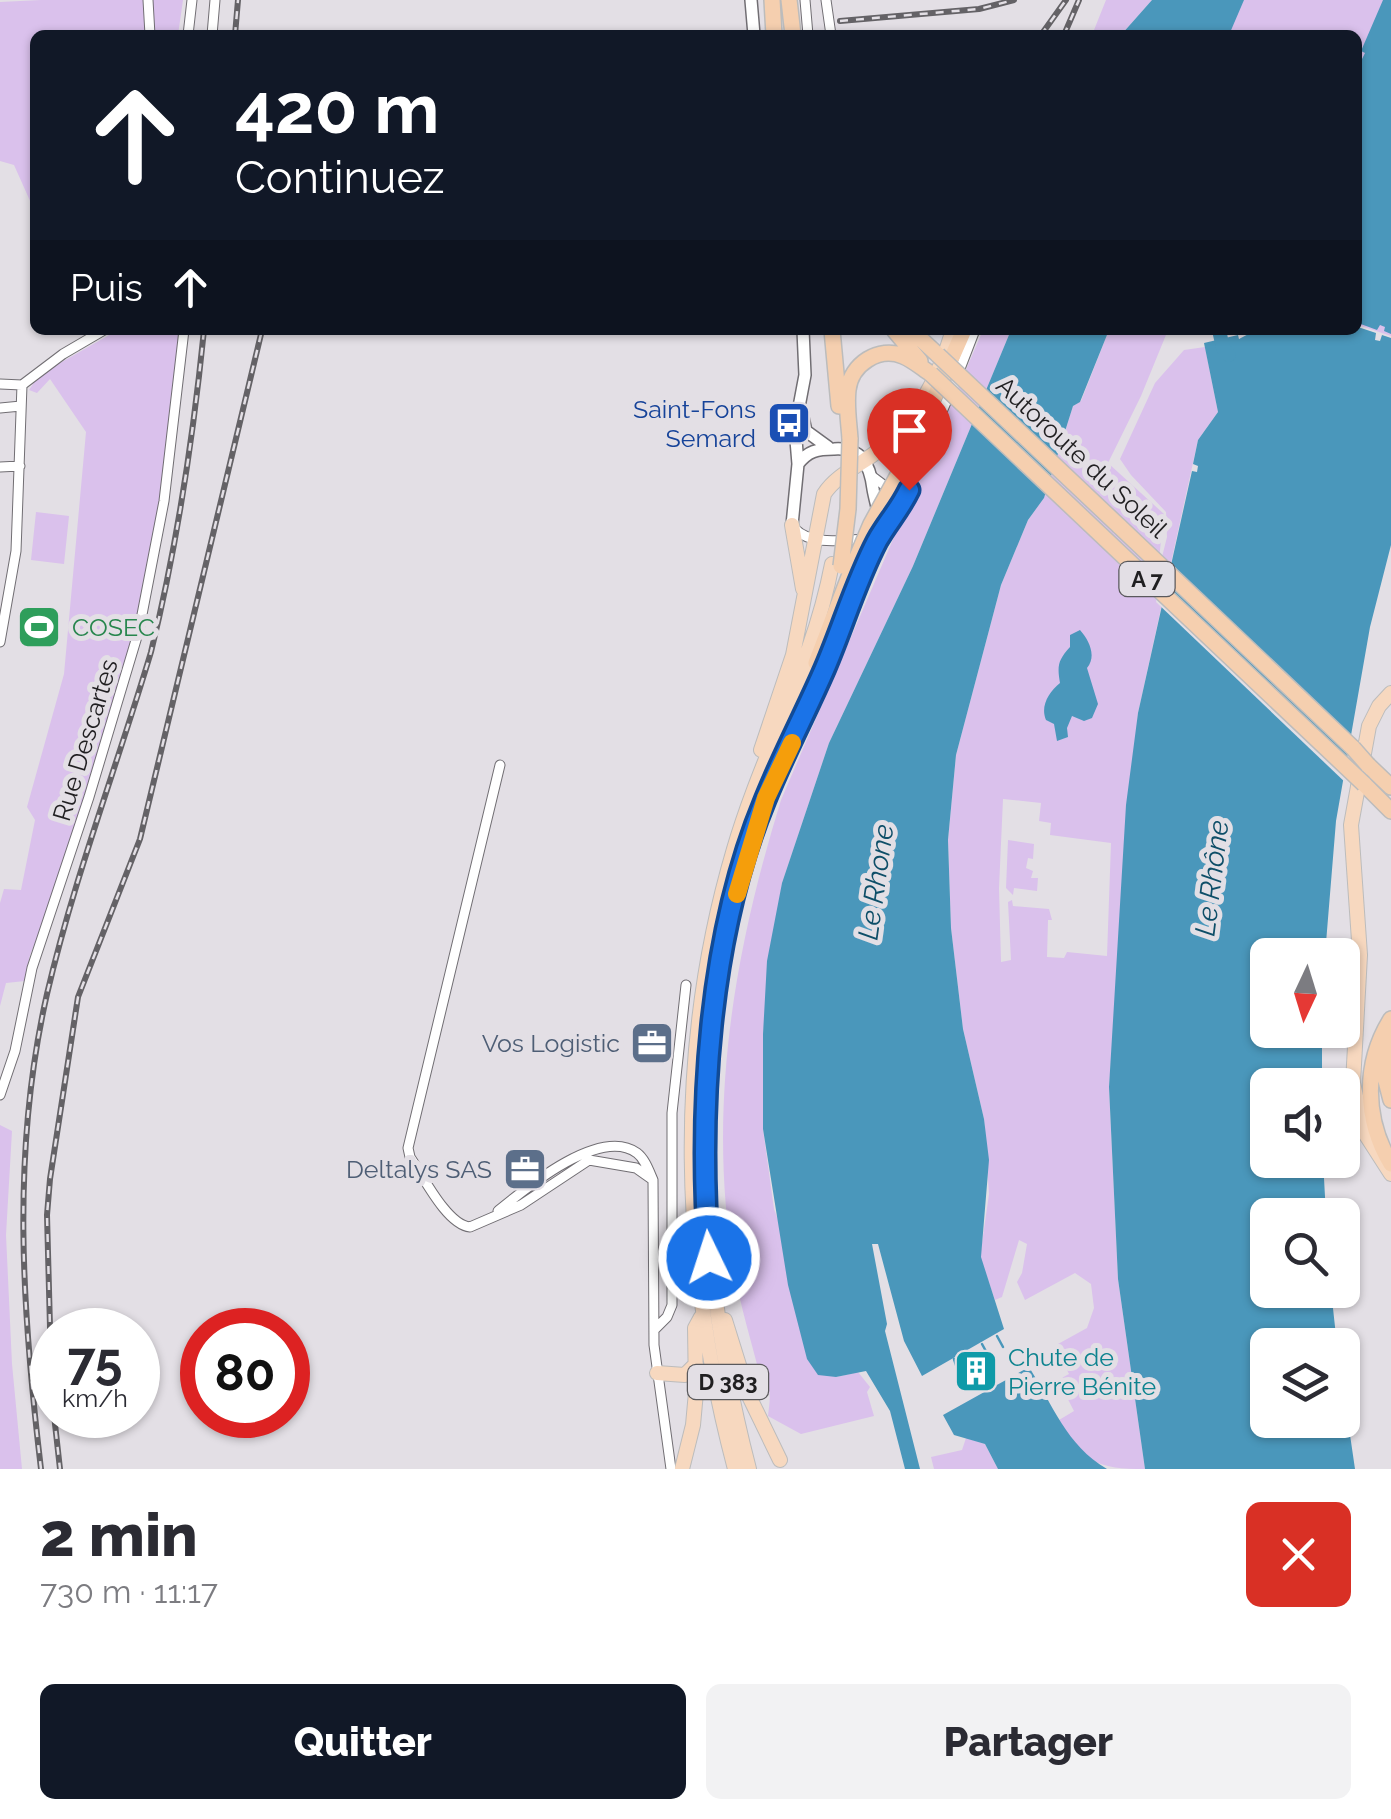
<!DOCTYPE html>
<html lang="fr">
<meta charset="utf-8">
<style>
:root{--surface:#fff;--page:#f2f2f3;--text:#2b2b33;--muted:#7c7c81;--accent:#111827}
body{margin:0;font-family:Raleway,sans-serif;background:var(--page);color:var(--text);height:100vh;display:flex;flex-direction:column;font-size:38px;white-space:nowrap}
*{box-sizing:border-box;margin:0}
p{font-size:32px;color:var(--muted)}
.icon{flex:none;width:55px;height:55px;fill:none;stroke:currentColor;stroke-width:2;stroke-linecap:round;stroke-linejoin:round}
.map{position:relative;height:1469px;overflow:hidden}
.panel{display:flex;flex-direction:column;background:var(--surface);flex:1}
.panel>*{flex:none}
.banner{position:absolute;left:30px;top:30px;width:1332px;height:305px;border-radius:15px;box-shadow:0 2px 8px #0004;background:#111827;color:#fff;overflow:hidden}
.needle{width:65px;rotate:184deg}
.buttons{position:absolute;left:1250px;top:938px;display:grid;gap:20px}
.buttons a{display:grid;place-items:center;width:110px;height:110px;border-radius:15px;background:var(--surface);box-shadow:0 2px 8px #0004;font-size:50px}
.speed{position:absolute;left:30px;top:1308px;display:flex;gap:20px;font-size:50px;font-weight:700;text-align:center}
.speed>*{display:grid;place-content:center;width:130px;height:130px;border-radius:50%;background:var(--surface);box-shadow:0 2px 8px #0004;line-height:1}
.speed small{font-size:25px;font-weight:400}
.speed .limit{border:15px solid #d22;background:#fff;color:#111}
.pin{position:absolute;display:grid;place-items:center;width:85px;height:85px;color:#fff;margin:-102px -42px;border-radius:50% 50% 50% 0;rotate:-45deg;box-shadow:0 0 10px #0007}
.pin .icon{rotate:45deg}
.me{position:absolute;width:110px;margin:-55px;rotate:356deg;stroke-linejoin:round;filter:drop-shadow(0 0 8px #0008)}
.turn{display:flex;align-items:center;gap:35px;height:210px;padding:0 40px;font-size:45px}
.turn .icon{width:130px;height:130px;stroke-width:2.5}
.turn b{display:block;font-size:70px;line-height:85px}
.then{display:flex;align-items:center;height:95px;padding:0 40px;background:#0003;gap:20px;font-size:38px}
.round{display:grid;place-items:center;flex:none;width:105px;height:105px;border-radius:15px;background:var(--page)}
.head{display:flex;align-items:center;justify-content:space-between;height:170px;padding:0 40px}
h1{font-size:60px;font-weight:800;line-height:75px}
.action{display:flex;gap:20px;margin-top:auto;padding:20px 40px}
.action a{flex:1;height:115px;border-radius:15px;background:var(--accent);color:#fff;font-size:40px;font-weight:800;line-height:115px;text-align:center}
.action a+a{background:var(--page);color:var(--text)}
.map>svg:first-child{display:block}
</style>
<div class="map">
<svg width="1391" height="1469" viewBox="0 0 1391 1469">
<rect width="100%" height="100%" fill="#e3dfe5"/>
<path fill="#dac1ec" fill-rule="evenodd" d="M 41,0 L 183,0 L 178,35 L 35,35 L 35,212 L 14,165 L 0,161 L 0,2 Z
M 1106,0 L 1152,0 L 1121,35 L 1092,35 Z
M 1190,0 L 1391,0 L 1391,336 L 1358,325 L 1358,35 L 1176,35 Z
M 118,330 L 181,330 L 160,506 L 140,607 L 126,666 L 49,909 L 30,955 L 25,981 L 6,983 L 0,1006 L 0,903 L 4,889 L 21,890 L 35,820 L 27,807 L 64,674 L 86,432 L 50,379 L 37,393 L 29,390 L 39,375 Z
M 983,330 L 1011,330 L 913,566 L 829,743 L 782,883 L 763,1034 L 763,1129 L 774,1209 L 836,1377 L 858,1372 L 870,1387 L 867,1392 L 874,1416 L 801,1434 L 768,1416 C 770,1399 773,1385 759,1372 C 751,1340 741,1308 735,1275 C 706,1114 733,955 781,800 Z
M 1109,330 L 1168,330 L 1141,396 L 1108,463 L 1164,514 L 1157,577 L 1167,537 L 1166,512 L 1131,475 L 1120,459 L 1155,383 L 1184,350 L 1205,347 L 1218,412 L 1198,440 L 1138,713 L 1109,1087 L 1118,1279 L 1145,1469 C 1098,1469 1083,1463 1059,1420 L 1074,1411 L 1058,1380 L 1069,1374 L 1063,1362 L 1066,1359 L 1058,1344 L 1087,1328 L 1094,1308 L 1091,1284 L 1075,1273 L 1025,1300 L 1017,1282 L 1022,1273 L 1027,1244 L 1019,1240 L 1002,1297 L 995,1300 L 980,1257 L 989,1194 L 984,1119 L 963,1029 L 951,928 L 948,840 L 956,755 L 1001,585 L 1028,520 L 1044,498 L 1073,406 L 1081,401 ZM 1003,799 L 1041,803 L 1039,821 L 1051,823 L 1050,835 L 1111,843 L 1107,956 L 1067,952 L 1064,958 L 1047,957 L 1048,920 L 1052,920 L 1049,909 L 1013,906 L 1012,900 L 1008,902 L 1011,960 L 1001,962 L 999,888 Z
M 36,512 L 69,516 L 64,564 L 31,560 Z
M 1008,840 L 1034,844 L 1033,859 L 1028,858 L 1026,868 L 1033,871 L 1031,878 L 1038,878 L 1037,891 L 1014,888 L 1013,895 L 1006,888 Z
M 0,1125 L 12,1131 L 6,1235 L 12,1364 L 22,1469 L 0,1469 Z
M 966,1438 L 985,1444 L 998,1469 L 934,1469 L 931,1457 L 962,1450 Z"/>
<path fill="#4a97bb" d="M 1152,0 L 1244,0 L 1229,35 L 1121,35 Z
M 1383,0 L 1391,0 L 1391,334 L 1384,331 L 1385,327 L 1380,325 L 1377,330 L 1358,323 L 1358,67 L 1365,53 L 1361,51 Z
M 1358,327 L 1376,333 L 1375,340 L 1380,341 L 1382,335 L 1391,338 L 1391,545 L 1370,627 L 1336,821 L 1325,955 L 1268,955 L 1268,1030 L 1322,1030 L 1322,1085 L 1268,1085 L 1268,1160 L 1323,1160 L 1326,1215 L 1268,1215 L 1268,1290 L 1331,1290 L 1337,1345 L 1268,1345 L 1268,1420 L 1342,1420 L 1343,1387 L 1355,1469 L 1145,1469 L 1118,1279 L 1109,1087 L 1126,805 L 1138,713 L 1192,471 L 1197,472 L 1198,466 L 1193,464 L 1198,440 L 1218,412 L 1204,343 L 1238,335 L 1239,339 L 1256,330 L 1350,331 Z
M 1011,330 L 1109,330 L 1080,402 L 1073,406 L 1044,498 L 1028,520 L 1001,585 L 956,755 L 948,840 L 951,928 L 963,1029 L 984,1119 L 989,1160 L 981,1257 L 1004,1329 L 922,1376 L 904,1341 L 878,1244 L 872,1244 L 887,1324 L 885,1331 L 920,1469 L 905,1469 L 890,1411 L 866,1371 L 836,1377 L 818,1375 L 807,1359 L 788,1285 L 763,1129 L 763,1034 L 767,961 L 782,883 L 829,743 L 913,566 Z
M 1080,630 C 1089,640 1097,656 1087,668 L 1098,704 L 1092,718 L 1084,721 L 1072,716 L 1067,728 L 1068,737 L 1057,741 L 1054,724 L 1046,720 C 1040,706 1049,692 1060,683 C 1057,666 1058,660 1070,647 L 1070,635 Z
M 1029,1367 C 1053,1405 1066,1445 1107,1469 L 998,1469 L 985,1444 L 954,1435 L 943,1415 Z"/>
<path fill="#e3dfe5" d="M 1161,582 L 1352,764 L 1348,785 L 1156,602 Z"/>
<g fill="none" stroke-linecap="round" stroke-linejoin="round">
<path stroke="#4a97bb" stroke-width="2.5" d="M 997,1336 L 1003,1347
M 982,1344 L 988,1355
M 967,1352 L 973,1363
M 954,1359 L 958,1371"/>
<path stroke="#4a97bb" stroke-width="14" d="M 1219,330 L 1223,348 L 1229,355"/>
<g stroke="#716e73" stroke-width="11">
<path id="minor" d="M 148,0 L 150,35
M 805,0 L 808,35
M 826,0 L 831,35
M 188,35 L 192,0
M 212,35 L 215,0
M 958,374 L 975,330
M 0,384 L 22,385
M 22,385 L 63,354 L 104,330
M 0,408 L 21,406
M 0,467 L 20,466
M 873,477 L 889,489 L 900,487 L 911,480
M 795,529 C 812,546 843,540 866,539
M 881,535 L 900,510 L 950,393
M 0,642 L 16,551 L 22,385
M 500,765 L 408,1148 L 410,1157 C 423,1176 447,1225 470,1227 L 521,1205 L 589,1160 L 636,1168 L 653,1180
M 0,1095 L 15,1051 L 32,968 L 89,797 L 139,630 L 164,501 L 184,330
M 498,1211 C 526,1188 600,1126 637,1153 C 645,1159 649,1171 653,1180 L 654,1345 L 671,1469
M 654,1330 L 667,1317 L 672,1305 L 672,1113 L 686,985"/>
</g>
<g stroke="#716e73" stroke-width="14">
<path id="tertiary" d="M 751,0 L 754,35
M 802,413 L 806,431 L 828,447
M 798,464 C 808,451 817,449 834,449 C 861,447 870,464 873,489 C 876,506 882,519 879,537
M 792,525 L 798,464 L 795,428 L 805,375 L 803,330"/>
</g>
<g stroke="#bcbcbc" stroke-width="16">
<path id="trunk" d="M 792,525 L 803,589
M 1391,693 L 1379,706 L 1369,726 L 1351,825 L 1360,955 L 1353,1083 L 1364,1132 L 1391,1174
M 812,698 L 879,537
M 761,750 L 793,655 L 824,494 C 837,474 861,465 879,450 C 918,419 939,376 953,330
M 725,1320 L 748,1394 L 780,1460
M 657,1373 L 685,1375 L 696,1364
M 682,1469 L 693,1425 L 696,1392 L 695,1328 L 701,1317
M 735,1469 C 681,1266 674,1052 734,849 C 762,753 813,664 832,564
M 749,1469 C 700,1281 689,1089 735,899 C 755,818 785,740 816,663"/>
</g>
<g stroke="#bcbcbc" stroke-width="18">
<path id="motorway" d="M 772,0 L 774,35
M 789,0 L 793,35
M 832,330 L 839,406
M 894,330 L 920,361
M 911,330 L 938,355
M 850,439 C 849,423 846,406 848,390 C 851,364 879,346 903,356 C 913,360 922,368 931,374
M 909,455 L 964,330
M 1119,526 L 1353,748
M 816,663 L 852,569
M 1368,765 L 1391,787
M 1364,784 L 1391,811
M 1391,1019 C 1363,1064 1364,1119 1391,1164
M 1391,1041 L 1385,1077 L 1391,1100"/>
</g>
<use href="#minor" stroke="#fff" stroke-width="9"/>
<use href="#tertiary" stroke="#fff" stroke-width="11"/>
<use href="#trunk" stroke="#f7d8bf" stroke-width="14"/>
<use href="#motorway" stroke="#f5cfaf" stroke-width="15"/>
<g stroke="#646266" stroke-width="6">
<path id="rail" d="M 840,21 L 979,9 L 1014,0
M 235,35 L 238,0
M 1041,35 L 1066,0
M 1064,35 L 1079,0
M 52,1402 L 47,1215 L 50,1179 L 78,997 L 140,839 L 262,330
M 54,1415 L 60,1469
M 41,1469 C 22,1310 11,1152 47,994 C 74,878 117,766 151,652 C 177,546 193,439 204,330"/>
</g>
<use href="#rail" stroke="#e3dfe5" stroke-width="2.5" stroke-dasharray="8" stroke-linecap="butt"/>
<g stroke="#bcbcbc" stroke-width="18" stroke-linecap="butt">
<path id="motorway-bridge" d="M 938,355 L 1119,526
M 931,374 L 1364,784
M 841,566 L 848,509 L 850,439
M 852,569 L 871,524 L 909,455
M 1353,748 L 1368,765"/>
</g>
<use href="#motorway-bridge" stroke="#f5cfaf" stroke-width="15"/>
</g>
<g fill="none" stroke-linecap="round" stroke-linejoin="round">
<g stroke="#114b97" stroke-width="25">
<path id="route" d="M 709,1258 C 698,1111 708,937 765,800 C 783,755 806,712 825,668 C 843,626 856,581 877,541 C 887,523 900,509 909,490"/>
</g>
<use href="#route" stroke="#1a73e8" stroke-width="18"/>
<path stroke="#f59e0b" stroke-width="18" d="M 737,894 L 766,798 L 792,743"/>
</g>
<defs>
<g id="bus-square" transform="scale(2.25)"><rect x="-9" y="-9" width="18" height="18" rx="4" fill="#1a4fb4" stroke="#e3dfe5"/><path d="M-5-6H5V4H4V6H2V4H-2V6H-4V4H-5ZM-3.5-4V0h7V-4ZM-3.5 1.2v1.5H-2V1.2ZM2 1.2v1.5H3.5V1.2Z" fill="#fff"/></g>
<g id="stadium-square" transform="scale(2.25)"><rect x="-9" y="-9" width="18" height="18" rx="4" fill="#2e9e5b" stroke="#e3dfe5"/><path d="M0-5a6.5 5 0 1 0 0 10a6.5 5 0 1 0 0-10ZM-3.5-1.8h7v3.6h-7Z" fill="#fff"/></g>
<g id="office-square" transform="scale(2.25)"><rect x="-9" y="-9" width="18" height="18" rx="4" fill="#5c6f8a" stroke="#e3dfe5"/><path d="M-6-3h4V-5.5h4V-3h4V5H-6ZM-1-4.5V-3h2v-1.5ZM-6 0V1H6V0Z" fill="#fff"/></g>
<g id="building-square" transform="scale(2.25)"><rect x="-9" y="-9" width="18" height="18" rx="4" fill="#0f9aa8" stroke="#e3dfe5"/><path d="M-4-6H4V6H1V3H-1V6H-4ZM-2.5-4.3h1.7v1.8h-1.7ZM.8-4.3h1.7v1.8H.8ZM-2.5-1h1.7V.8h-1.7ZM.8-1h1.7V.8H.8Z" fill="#fff"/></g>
</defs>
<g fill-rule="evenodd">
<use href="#bus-square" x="789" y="423"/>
<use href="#stadium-square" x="39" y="627"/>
<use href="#office-square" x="652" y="1043"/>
<use href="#office-square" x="525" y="1169"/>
<use href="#building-square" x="976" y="1371"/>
</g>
<g text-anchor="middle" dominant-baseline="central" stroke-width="10" stroke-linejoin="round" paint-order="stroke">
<g fill="#e3dfe5" stroke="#5a595c" stroke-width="2.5">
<rect x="1119.5" y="562" width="55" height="34" rx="8"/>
<rect x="688" y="1365" width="80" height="34" rx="8"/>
</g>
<g font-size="22" font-weight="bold" fill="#201f21">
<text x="1147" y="579">A 7</text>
<text x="728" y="1382">D 383</text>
</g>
<g font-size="25" fill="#164399" stroke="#e3dfe5" text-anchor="end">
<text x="756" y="409">Saint-Fons<tspan x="756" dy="29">Semard</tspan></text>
</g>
<g font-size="25" fill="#201f21" stroke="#e3dfe5">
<text transform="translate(1082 457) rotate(43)">Autoroute du Soleil</text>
<text transform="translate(85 740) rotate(-73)">Rue Descartes</text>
</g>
<g font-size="25" fill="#27864d" stroke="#e3dfe5" text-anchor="start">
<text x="72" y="627">COSEC</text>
</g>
<g font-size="25" fill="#4e5e75" stroke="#e3dfe5" text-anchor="end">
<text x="620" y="1043">Vos Logistic</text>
<text x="492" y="1169">Deltalys SAS</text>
</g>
<g font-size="25" fill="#0d838f" stroke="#e3dfe5" text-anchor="start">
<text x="1008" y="1357">Chute de<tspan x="1008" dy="29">Pierre Bénite</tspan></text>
</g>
<g font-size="28" font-style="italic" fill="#0e4e68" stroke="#e3dfe5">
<text transform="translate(1212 878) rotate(-83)">Le Rhône</text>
<text transform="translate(876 882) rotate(-82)">Le Rhone</text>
</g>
</g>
</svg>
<div class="buttons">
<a><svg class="needle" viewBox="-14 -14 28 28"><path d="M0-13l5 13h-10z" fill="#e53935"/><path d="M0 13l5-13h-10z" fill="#7c7c81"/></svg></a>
<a><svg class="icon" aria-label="sound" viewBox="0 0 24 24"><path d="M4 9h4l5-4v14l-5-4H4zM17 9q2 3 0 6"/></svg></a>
<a><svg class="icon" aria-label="search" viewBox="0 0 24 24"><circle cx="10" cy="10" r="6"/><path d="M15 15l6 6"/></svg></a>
<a><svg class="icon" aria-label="layers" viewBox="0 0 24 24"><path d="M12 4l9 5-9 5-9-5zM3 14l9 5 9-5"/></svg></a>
</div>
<div class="speed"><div>75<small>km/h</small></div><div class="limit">80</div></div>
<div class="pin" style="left:909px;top:490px;background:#d93025"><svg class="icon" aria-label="arrive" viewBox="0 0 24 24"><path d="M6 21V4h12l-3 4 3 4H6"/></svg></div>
<svg class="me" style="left:709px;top:1258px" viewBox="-20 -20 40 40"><circle r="17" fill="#1a73e8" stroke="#fff" stroke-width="3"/><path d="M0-11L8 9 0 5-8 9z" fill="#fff"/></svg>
<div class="banner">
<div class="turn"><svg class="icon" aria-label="ahead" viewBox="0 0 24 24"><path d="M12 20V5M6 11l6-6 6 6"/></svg><div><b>420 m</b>Continuez</div></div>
<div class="then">Puis<svg class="icon" aria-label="ahead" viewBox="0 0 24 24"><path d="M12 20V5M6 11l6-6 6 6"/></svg></div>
</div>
</div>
<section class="panel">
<div class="head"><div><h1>2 min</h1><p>730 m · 11:17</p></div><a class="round" style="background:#d93025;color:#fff"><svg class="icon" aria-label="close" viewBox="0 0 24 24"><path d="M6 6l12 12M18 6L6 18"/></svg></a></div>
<div class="action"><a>Quitter</a><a>Partager</a></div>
</section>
